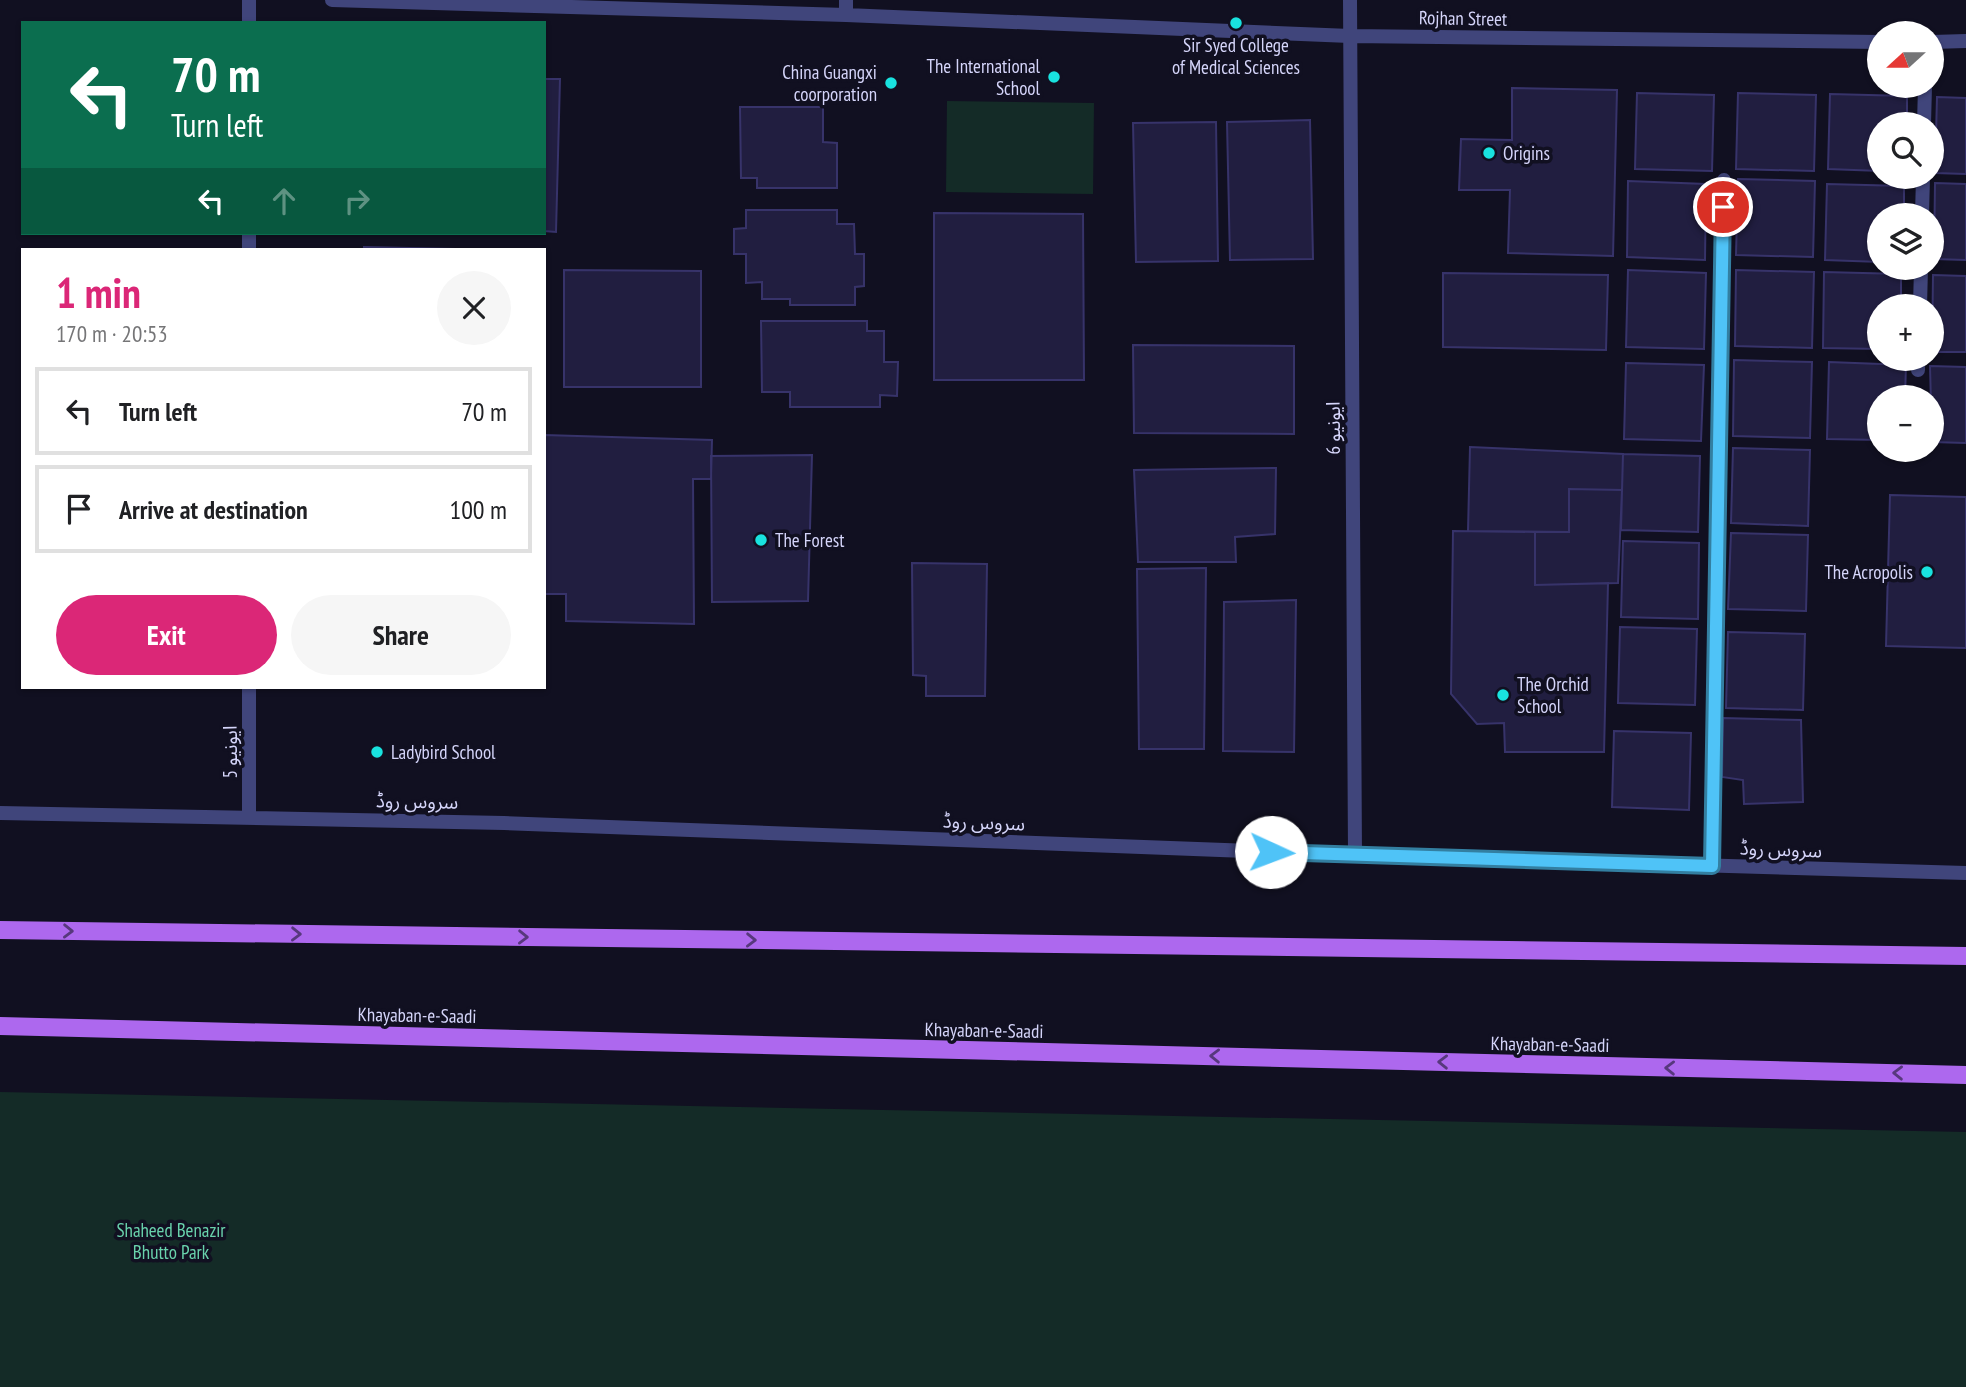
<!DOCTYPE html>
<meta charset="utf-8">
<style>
:root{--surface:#fff;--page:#f6f6f6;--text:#202124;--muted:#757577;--line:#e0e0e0;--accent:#db2777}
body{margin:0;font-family:"PT Sans Narrow","Noto Sans Arabic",sans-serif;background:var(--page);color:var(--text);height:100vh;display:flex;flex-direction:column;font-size:26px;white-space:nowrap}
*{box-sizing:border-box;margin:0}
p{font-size:23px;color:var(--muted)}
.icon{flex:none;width:38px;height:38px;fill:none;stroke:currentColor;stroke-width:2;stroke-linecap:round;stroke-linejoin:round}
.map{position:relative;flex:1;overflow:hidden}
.drawer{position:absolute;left:21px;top:248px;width:525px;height:441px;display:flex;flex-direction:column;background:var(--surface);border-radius:0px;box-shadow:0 2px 5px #0004}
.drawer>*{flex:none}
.guide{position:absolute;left:21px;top:21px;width:525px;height:214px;border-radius:0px;box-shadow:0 2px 5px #0004;background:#0b6e4f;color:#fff;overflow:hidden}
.needle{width:46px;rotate:249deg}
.tools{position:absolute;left:1867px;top:21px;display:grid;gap:14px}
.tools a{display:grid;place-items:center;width:77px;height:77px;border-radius:50%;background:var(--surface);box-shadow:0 2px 5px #0004;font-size:35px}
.pin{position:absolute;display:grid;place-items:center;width:60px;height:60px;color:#fff;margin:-30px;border:4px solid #fff;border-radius:50%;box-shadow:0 2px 7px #0007}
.me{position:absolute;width:77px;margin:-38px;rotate:92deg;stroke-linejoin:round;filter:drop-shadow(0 0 5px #0008)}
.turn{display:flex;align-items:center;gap:24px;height:147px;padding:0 35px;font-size:32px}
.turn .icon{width:91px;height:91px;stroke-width:2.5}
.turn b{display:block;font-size:49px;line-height:60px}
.lanes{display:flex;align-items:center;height:66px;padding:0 35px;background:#0003;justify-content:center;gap:35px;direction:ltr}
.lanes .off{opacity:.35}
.round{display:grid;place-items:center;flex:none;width:74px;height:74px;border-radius:37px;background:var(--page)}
.head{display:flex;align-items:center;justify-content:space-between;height:119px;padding:0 35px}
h1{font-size:42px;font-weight:700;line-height:52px;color:var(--accent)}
.button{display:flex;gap:14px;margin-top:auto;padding:14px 35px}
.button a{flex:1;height:80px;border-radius:42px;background:var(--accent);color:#fff;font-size:28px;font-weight:700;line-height:80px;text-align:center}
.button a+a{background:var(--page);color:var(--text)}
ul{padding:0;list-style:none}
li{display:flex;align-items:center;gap:21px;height:88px;margin:0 14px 10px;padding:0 21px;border:4px solid var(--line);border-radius:0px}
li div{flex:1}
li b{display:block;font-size:26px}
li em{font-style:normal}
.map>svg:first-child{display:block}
</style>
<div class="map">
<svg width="1966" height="1387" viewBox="0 0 1966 1387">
<rect width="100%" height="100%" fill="#111021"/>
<path fill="#142b27" d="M 947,101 L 1094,103 L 1093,194 L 946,192 Z
M 0,1092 L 1966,1132 L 1966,1387 L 0,1387 Z"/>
<path fill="#211e40" stroke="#37336a" stroke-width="2" d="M 544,79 L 560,79 L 556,232 L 544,231 Z
M 1512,88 L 1617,90 L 1613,256 L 1508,253 L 1510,190 L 1459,190 L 1461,139 L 1512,140 Z
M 1637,93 L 1714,95 L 1712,171 L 1635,169 Z
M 1738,93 L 1816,95 L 1814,171 L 1736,169 Z
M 1830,94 L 1907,96 L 1907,124 L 1880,124 L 1880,171 L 1828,169 Z
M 1937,97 L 1966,98 L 1966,174 L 1935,173 Z
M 740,107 L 823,107 L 823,142 L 837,143 L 837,188 L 757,188 L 757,178 L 741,178 Z
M 1310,120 L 1313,259 L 1230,260 L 1227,122 Z
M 1216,122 L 1218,261 L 1136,262 L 1133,123 Z
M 1738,179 L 1815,181 L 1813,257 L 1736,255 Z
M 1628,181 L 1706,184 L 1705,260 L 1627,257 Z
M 1935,183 L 1966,184 L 1966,260 L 1934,259 Z
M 1827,184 L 1904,186 L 1904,215 L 1880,215 L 1880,262 L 1825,260 Z
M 746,210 L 837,210 L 837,224 L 854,224 L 855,254 L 864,254 L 864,286 L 855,287 L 855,305 L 790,305 L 790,299 L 762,299 L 762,282 L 746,283 L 746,254 L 734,254 L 734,229 L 746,228 Z
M 934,213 L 1083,214 L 1084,380 L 934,380 Z
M 364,247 L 502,250 L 364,250 Z
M 564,270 L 701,271 L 701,387 L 564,387 Z
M 1628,270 L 1706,273 L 1704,349 L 1626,347 Z
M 1736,270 L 1814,272 L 1812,348 L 1735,346 Z
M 1824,272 L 1901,274 L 1901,306 L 1880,306 L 1880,349 L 1823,348 Z
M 1443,273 L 1608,275 L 1606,350 L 1443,347 Z
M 1933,275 L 1966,276 L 1966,352 L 1932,352 Z
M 761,321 L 867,321 L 867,331 L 884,331 L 884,362 L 898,362 L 897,396 L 880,395 L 880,407 L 790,407 L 790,392 L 762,392 Z
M 1133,345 L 1294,346 L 1294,434 L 1134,433 Z
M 1734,360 L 1812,362 L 1810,438 L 1733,436 Z
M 1829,362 L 1906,365 L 1905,397 L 1880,397 L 1880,440 L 1827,439 Z
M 1626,363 L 1704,365 L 1701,441 L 1624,439 Z
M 1930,366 L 1966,367 L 1966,443 L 1932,442 Z
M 544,435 L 712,440 L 711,479 L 693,479 L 694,624 L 566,621 L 566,594 L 544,594 Z
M 1470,447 L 1623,454 L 1622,490 L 1569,489 L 1569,532 L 1468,531 Z
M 1733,448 L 1810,450 L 1808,526 L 1731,523 Z
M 1623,454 L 1700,456 L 1698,532 L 1621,530 Z
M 812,455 L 808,601 L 712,602 L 711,456 Z
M 1276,468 L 1275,534 L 1235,537 L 1236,562 L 1138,562 L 1134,470 Z
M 1569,489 L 1622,490 L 1618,583 L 1535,585 L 1535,532 L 1569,532 Z
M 1890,495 L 1966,497 L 1966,648 L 1886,646 Z
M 1453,531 L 1535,532 L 1535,585 L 1608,583 L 1604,752 L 1505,752 L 1504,723 L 1477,724 L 1451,694 Z
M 1731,533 L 1808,535 L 1806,611 L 1728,609 Z
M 1623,541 L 1699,543 L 1698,619 L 1621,617 Z
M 912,563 L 987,564 L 985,696 L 926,696 L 926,676 L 913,675 Z
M 1206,568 L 1204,749 L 1139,749 L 1137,569 Z
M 1296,600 L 1294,752 L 1223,751 L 1224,602 Z
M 1620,627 L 1697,629 L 1695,705 L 1618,703 Z
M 1728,632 L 1805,634 L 1803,710 L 1726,708 Z
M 1723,718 L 1801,720 L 1803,802 L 1744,804 L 1743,780 L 1722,777 Z
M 1614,731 L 1691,733 L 1689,810 L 1612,807 Z"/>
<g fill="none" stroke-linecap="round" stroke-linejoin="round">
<path stroke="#40457b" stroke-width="14" d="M 1924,124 L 1925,86
M 1922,215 L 1923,177
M 1920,306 L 1921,268
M 1918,370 L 1918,359
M 1355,855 L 1966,873
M 1712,866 L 1724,180"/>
<path stroke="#40457b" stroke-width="14" d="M 249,0 L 249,23
M 332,0 L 846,15 L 1350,36 L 1880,42
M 846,15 L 846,0
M 1932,42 L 1966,41
M 249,250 L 249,233
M 0,813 L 504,823 L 1355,855 L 1350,0
M 249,817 L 249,688"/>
<path stroke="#ad68ee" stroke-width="18" d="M 0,930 L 1966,956
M 0,1026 L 1966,1075"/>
</g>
<defs><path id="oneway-chevron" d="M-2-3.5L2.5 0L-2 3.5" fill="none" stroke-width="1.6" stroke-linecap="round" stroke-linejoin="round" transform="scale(1.75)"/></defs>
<g stroke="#57387d">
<use href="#oneway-chevron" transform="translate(68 931) rotate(1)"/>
<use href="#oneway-chevron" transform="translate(296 934) rotate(1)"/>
<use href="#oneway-chevron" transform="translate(523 937) rotate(1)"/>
<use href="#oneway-chevron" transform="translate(751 940) rotate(1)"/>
<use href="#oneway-chevron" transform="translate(1215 1056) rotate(-179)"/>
<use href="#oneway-chevron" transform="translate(1443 1062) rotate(-179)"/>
<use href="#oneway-chevron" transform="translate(1670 1068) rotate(-179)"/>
<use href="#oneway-chevron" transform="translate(1898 1073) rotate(-179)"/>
</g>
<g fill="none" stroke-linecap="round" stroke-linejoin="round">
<g stroke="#337fa1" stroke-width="18">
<path id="route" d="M 1271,852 L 1712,866 L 1723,207"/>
</g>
<use href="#route" stroke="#4fc3f7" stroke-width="12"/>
</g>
<g fill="#19e2df" stroke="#111021" stroke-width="2.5">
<circle cx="1236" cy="23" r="7"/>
<circle cx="1054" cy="77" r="7"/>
<circle cx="891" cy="83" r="7"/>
<circle cx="1489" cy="153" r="7"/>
<circle cx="761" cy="540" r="7"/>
<circle cx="1927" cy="572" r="7"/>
<circle cx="1503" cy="695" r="7"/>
<circle cx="377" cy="752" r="7"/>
</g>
<g text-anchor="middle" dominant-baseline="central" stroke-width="7" stroke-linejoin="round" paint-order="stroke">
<g font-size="19" fill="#d5d5fa" stroke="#111021">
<text transform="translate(1463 18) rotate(1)">Rojhan Street</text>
<text transform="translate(1333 428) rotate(-90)">ایونیو 6</text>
<text transform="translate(230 752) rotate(-90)">ایونیو 5</text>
<text transform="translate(417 801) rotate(1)">سروس روڈ</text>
<text transform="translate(984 822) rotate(2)">سروس روڈ</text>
<text transform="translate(1781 849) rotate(2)">سروس روڈ</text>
<text transform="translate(417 1015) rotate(1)">Khayaban-e-Saadi</text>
<text transform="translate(984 1030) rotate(1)">Khayaban-e-Saadi</text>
<text transform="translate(1550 1044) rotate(1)">Khayaban-e-Saadi</text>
</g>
<g font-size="19" fill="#d5d5fa" stroke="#111021" text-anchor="start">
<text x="1236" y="45" text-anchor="middle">Sir Syed College<tspan x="1236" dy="22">of Medical Sciences</tspan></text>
<text x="1040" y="66" text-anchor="end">The International<tspan x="1040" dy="22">School</tspan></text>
<text x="877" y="72" text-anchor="end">China Guangxi<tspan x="877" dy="22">coorporation</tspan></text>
<text x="1503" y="153">Origins</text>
<text x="775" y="540">The Forest</text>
<text x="1913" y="572" text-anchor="end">The Acropolis</text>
<text x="1517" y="684">The Orchid<tspan x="1517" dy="22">School</tspan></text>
<text x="391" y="752">Ladybird School</text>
</g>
<g font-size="19" fill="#69d2ac" stroke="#111021">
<text x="171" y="1230">Shaheed Benazir<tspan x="171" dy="22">Bhutto Park</tspan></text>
</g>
</g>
</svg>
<div class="tools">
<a><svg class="needle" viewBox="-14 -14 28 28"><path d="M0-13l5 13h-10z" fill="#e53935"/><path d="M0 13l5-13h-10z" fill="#757577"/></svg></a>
<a><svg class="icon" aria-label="search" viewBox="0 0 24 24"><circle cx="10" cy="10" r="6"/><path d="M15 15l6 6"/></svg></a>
<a><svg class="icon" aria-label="layers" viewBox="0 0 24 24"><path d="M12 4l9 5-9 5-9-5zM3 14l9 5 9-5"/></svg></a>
<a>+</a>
<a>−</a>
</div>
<div class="pin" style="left:1723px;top:207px;background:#d93025"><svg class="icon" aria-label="arrive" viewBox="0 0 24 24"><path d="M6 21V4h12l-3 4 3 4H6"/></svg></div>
<svg class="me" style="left:1271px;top:852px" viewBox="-20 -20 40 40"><circle r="19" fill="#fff"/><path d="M0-13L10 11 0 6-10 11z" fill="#4fc3f7"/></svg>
<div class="guide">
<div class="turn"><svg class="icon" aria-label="left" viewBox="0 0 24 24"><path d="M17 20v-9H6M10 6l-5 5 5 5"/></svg><div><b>70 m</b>Turn left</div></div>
<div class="lanes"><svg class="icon" aria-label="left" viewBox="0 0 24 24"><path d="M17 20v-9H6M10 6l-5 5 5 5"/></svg><svg class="icon off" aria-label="ahead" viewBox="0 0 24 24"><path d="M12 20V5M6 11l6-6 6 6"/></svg><svg class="icon off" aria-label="right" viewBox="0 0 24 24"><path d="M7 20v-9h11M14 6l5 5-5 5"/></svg></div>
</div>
<section class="drawer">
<div class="head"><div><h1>1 min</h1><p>170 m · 20:53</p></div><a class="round"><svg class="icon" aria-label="close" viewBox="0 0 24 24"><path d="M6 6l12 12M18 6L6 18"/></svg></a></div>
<ul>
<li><svg class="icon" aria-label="left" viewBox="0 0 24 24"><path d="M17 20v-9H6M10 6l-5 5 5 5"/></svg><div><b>Turn left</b></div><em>70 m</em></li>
<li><svg class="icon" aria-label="arrive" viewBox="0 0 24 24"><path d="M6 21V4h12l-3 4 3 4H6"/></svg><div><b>Arrive at destination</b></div><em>100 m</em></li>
</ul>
<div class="button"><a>Exit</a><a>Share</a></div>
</section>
</div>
